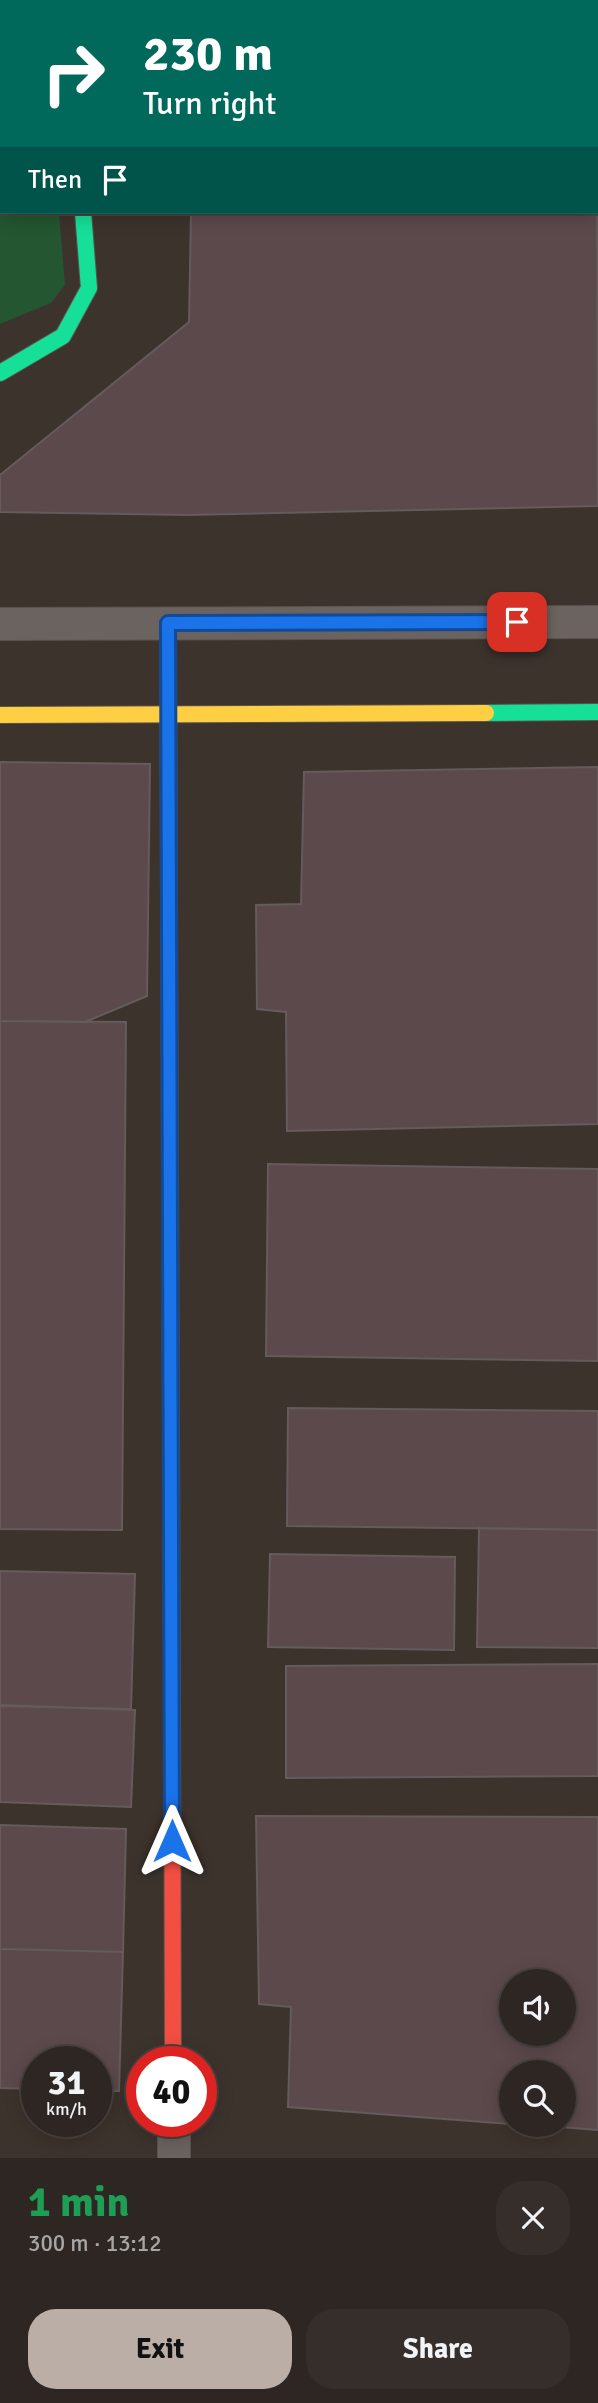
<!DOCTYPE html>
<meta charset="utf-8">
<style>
:root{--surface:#2e2622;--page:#362e2a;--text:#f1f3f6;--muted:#a7a5a5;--line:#494340;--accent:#baaea7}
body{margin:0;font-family:Signika,sans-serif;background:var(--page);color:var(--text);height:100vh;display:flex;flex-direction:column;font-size:26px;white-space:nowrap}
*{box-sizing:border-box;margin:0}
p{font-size:23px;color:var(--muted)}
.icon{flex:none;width:38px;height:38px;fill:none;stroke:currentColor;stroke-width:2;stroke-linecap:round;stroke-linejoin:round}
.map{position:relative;height:2158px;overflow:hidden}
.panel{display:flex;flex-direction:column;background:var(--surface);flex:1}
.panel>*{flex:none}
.hud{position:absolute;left:0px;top:0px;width:598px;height:214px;box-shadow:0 4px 18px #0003,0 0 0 2px var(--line);background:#00695c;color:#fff;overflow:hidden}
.buttons{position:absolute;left:499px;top:1969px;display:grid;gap:14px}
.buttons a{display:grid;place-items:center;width:77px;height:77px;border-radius:50%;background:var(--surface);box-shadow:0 4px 18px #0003,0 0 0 2px var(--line);font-size:35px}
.speed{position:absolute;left:21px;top:2046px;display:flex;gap:14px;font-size:35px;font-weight:700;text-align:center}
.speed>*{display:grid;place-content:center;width:91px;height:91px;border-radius:50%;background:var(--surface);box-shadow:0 4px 18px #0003,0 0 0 2px var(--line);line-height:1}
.speed small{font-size:18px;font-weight:400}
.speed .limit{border:10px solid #d22;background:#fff;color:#111}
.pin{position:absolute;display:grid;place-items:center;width:60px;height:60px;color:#fff;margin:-30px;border-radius:14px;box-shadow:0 4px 10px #0006}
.me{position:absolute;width:77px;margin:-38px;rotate:0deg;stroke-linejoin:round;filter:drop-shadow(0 0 5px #0008)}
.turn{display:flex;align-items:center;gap:24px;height:147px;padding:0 28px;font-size:32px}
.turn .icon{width:91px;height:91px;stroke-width:2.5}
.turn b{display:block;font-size:49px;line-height:60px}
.then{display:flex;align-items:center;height:66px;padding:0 28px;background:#0003;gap:14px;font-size:26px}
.round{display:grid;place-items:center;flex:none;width:74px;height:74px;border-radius:28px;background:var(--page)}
.head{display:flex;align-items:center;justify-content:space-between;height:119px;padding:0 28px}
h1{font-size:42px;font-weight:800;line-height:52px;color:#1e9e55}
.cta{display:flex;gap:14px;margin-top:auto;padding:14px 28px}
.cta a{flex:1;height:80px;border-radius:28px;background:var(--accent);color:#111;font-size:28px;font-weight:800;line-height:80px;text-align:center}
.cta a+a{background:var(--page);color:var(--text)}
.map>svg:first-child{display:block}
</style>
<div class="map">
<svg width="598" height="2158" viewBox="0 0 598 2158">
<rect width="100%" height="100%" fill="#3d332d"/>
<path fill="#245631" d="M 0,99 L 2,212 L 59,212 L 65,285 L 51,303 L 0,324 Z"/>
<path fill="#5c494c" stroke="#645b5a" stroke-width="2" fill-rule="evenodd" d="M 597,114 L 598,506 L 187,515 L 0,512 L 0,475 L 189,322 L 191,212 L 597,212 Z
M 0,762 L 150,764 L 147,996 L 85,1022 L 0,1021 Z
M 598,767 L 598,1124 L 287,1131 L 286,1012 L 257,1009 L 256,905 L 301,904 L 304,772 Z
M 0,1021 L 126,1022 L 122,1530 L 0,1529 Z
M 268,1164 L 598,1169 L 598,1361 L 266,1356 Z
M 288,1408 L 598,1411 L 598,1530 L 287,1526 Z
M 479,1528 L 598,1530 L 598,1648 L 477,1647 Z
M 270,1554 L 455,1557 L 454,1650 L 268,1647 Z
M 0,1571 L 135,1574 L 131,1709 L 0,1706 Z
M 598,1664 L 598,1776 L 286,1778 L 286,1666 Z
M 0,1705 L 135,1710 L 131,1807 L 0,1802 Z
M 256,1816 L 598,1817 L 598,2130 L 521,2124 L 564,2124 L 564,2072 L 511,2072 L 511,2124 L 288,2107 L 291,2007 L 259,2004 ZM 511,1981 L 564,1981 L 564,2034 L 511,2034 Z
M 0,1825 L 126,1829 L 123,1952 L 0,1949 Z
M 0,1949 L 123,1952 L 119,2091 L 96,2091 L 96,2062 L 37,2062 L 37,2089 L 0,2088 Z"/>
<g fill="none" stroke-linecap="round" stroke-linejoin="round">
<g stroke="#5c524d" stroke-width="34">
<path id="street" d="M 0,60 L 2,61
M 597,61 L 598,61
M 0,624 L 598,622
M 174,2121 L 174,2158"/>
</g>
<g stroke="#5c524d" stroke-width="18">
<path id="fast" d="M 0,373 L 63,336 L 89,288 L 83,212
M 486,713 L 598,712"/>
</g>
<g stroke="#5c524d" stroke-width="18">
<path id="slow" d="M 0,715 L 486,713
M 170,1163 L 172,1694"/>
</g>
<g stroke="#5c524d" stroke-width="18">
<path id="jam" d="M 168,623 L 170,1163
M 172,1694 L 173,2062"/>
</g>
<use href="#street" stroke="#6b635f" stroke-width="32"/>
<use href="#fast" stroke="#16e098" stroke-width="16"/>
<use href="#slow" stroke="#ffcf43" stroke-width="16"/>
<use href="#jam" stroke="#f24e42" stroke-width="16"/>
</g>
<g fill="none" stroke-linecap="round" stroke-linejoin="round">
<g stroke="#114b97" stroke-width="18">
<path id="route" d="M 172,1841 L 168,623 L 517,622"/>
</g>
<use href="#route" stroke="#1a73e8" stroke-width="12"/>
</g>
</svg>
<div class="buttons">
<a><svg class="icon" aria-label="sound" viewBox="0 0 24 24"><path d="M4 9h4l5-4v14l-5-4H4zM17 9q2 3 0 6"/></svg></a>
<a><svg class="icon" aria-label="search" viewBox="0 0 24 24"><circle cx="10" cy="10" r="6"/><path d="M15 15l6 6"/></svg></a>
</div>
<div class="speed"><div>31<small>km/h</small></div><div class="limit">40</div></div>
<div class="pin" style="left:517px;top:622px;background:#d93025"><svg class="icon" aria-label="arrive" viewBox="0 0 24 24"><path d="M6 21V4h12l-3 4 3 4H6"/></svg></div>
<svg class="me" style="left:172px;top:1841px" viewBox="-20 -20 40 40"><path d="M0-17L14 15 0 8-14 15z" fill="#1a73e8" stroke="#fff" stroke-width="4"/></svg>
<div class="hud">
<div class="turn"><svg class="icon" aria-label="right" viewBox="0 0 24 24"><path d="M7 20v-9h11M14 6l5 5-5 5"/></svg><div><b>230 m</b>Turn right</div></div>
<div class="then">Then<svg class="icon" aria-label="arrive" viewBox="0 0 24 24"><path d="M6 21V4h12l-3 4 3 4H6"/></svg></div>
</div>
</div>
<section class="panel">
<div class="head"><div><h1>1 min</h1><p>300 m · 13:12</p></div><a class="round"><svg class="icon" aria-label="close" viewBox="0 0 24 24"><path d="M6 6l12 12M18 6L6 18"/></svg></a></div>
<div class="cta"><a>Exit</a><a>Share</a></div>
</section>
